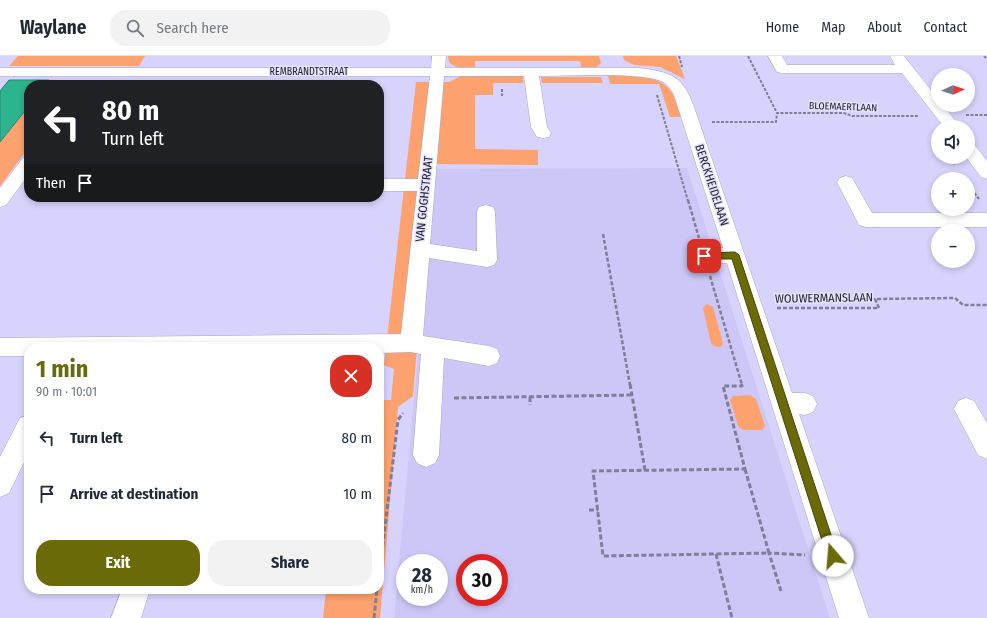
<!DOCTYPE html>
<meta charset="utf-8">
<style>
:root{--surface:#fff;--page:#f2f2f3;--text:#1f2937;--muted:#747a83;--line:#e0e1e3;--accent:#6b6a08}
body{margin:0;font-family:"Fira Sans Condensed",sans-serif;background:var(--page);color:var(--text);height:100vh;display:flex;flex-direction:column;font-size:15px;white-space:nowrap}
*{box-sizing:border-box;margin:0}
p{font-size:13px;color:var(--muted)}
.icon{flex:none;width:22px;height:22px;fill:none;stroke:currentColor;stroke-width:2;stroke-linecap:round;stroke-linejoin:round}
.map{position:relative;flex:1;overflow:hidden}
.drawer{position:absolute;left:24px;top:286px;width:360px;height:252px;display:flex;flex-direction:column;background:var(--surface);border-radius:16px;box-shadow:0 2px 6px #0003}
.drawer>*{flex:none}
.banner{position:absolute;left:24px;top:24px;width:360px;height:122px;border-radius:16px;box-shadow:0 2px 6px #0003;background:#202124;color:#fff;overflow:hidden}
.needle{width:26px;rotate:87deg}
.tools{position:absolute;left:931px;top:12px;display:grid;gap:8px}
.tools a{display:grid;place-items:center;width:44px;height:44px;border-radius:50%;background:var(--surface);box-shadow:0 2px 6px #0003;font-size:20px}
.speed{position:absolute;left:396px;top:498px;display:flex;gap:8px;font-size:20px;font-weight:700;text-align:center}
.speed>*{display:grid;place-content:center;width:52px;height:52px;border-radius:50%;background:var(--surface);box-shadow:0 2px 6px #0003;line-height:1}
.speed small{font-size:10px;font-weight:400}
.speed .limit{border:6px solid #d22;background:#fff;color:#111}
.pin{position:absolute;display:grid;place-items:center;width:34px;height:34px;color:#fff;margin:-17px;border-radius:8px;box-shadow:0 2px 6px #0006}
.me{position:absolute;width:44px;margin:-22px;rotate:342deg;stroke-linejoin:round;filter:drop-shadow(0 0 3px #0008)}
.turn{display:flex;align-items:center;gap:14px;height:84px;padding:0 12px;font-size:18px}
.turn .icon{width:52px;height:52px;stroke-width:2.5}
.turn b{display:block;font-size:28px;line-height:34px}
.then{display:flex;align-items:center;height:38px;padding:0 12px;background:#0003;gap:8px;font-size:15px}
.round{display:grid;place-items:center;flex:none;width:42px;height:42px;border-radius:16px;background:var(--page)}
.head{display:flex;align-items:center;justify-content:space-between;height:68px;padding:0 12px}
h1{font-size:24px;font-weight:700;line-height:30px;color:var(--accent)}
.button{display:flex;gap:8px;margin-top:auto;padding:8px 12px}
.button a{flex:1;height:46px;border-radius:16px;background:var(--accent);color:#fff;font-size:16px;font-weight:700;line-height:46px;text-align:center}
.button a+a{background:var(--page);color:var(--text)}
ul{padding:0;list-style:none}
li{display:flex;align-items:center;gap:12px;height:56px;padding:0 12px}
li div{flex:1}
li b{display:block;font-size:15px}
li em{font-style:normal}
header{display:flex;align-items:center;gap:24px;box-sizing:border-box;height:56px;padding:0 20px;background:var(--surface);border-bottom:1px solid var(--line)}
header strong{font-size:19px}
nav{display:flex;gap:22px;margin-inline-start:auto;font-size:14px}
.search{width:280px;height:36px;background:var(--page);display:flex;align-items:center;gap:10px;box-sizing:border-box;padding:0 14px;border-radius:16px;color:var(--muted);font-size:15px}
.map>svg:first-child{display:block}
</style>
<header>
<strong>Waylane</strong>
<div class="search"><svg class="icon" aria-label="search" viewBox="0 0 24 24"><circle cx="10" cy="10" r="6"/><path d="M15 15l6 6"/></svg>Search here</div>
<nav><a>Home</a><a>Map</a><a>About</a><a>Contact</a></nav>
</header>
<div class="map">
<svg width="987" height="562" viewBox="0 0 987 562">
<rect width="100%" height="100%" fill="#d7d3fc"/>
<path fill="#ccc7f6" fill-rule="evenodd" d="M 687,112 L 830,562 L 394,562 L 435,113 ZM 405,507 L 439,507 L 439,541 L 405,541 ZM 465,507 L 499,507 L 499,541 L 465,541 Z"/>
<path fill="#fda16e" d="M 18,0 L 145,0 L 139,10 L 9,10 Z
M 448,0 L 599,0 L 601,7 L 597,11 L 581,11 L 580,5 L 475,5 L 475,11 C 464,11 448,14 448,0 Z
M 623,0 L 676,0 L 685,23 L 660,11 L 634,9 L 624,4 Z
M 461,20 L 523,20 L 523,27 L 493,27 L 493,39 L 475,39 L 475,93 L 538,94 L 538,109 L 432,108 L 413,340 L 398,351 L 380,562 L 323,562 L 326,533 L 379,533 L 379,344 L 391,344 L 394,313 L 384,309 L 416,26 L 449,26 Z
M 608,20 C 628,20 660,17 672,37 C 677,45 676,54 684,61 L 670,61 L 659,28 L 610,28 Z
M 541,21 L 601,21 L 603,27 L 542,27 Z
M 29,50 L 29,91 L 0,130 L 0,86 Z
M 707,248 L 713,251 L 723,287 L 722,290 C 718,292 714,291 711,287 L 703,252 Z
M 750,339 L 756,343 L 765,370 L 762,374 L 743,374 L 738,370 L 730,344 L 733,340 Z"/>
<path fill="#2cb48e" stroke="#2a8872" d="M 9,24 L 49,24 L 46,29 L 29,29 L 29,50 L 0,86 L 0,35 Z"/>
<g fill="none" stroke-linecap="round" stroke-linejoin="round">
<g stroke="#aba7ce" stroke-width="1">
<path id="minor" d="M 432,0 L 446,0 L 445,12 L 639,12 C 671,16 683,20 694,51 L 792,337 L 805,337 L 813,340 L 817,348 L 813,356 L 805,359 L 799,358 L 869,562 L 839,562 L 727,207 L 704,207 L 697,205 L 694,200 L 697,195 L 704,193 L 723,192 L 675,42 C 673,36 670,31 665,27 C 647,15 564,20 539,20 L 547,71 L 551,77 L 549,81 L 543,82 L 537,81 L 531,71 L 524,20 L 444,20 L 430,188 L 477,195 L 477,156 L 479,151 L 486,149 L 493,151 L 495,156 L 497,204 L 494,209 L 487,211 L 429,202 L 423,280 L 489,290 L 497,293 L 500,300 L 497,307 L 489,310 L 444,302 L 439,399 L 435,407 L 426,411 L 417,407 L 413,399 L 421,298 L 411,296 L 379,297 L 379,291 L 29,291 L 29,300 L 0,300 L 0,282 L 401,278 L 417,135 L 379,135 L 379,123 L 418,123 L 430,20 L 0,20 L 0,12 L 431,12 Z
M 768,0 L 782,0 L 787,9 L 895,9 L 890,0 L 904,0 L 938,43 L 938,49 L 943,49 L 960,71 L 944,71 L 902,17 L 782,17 L 777,16 Z
M 968,87 L 974,88 L 987,105 L 987,123 L 981,121 L 966,101 L 968,101 Z
M 29,100 L 29,118 L 6,149 L 0,151 L 0,132 L 23,102 Z
M 846,120 L 852,122 L 872,157 L 987,157 L 987,171 L 866,171 L 859,169 L 837,126 L 840,122 Z
M 966,342 L 974,345 L 987,367 L 987,403 L 978,399 L 954,353 L 958,345 Z
M 29,359 L 29,396 L 9,437 L 0,441 L 0,401 L 20,362 Z
M 122,533 L 150,533 L 141,562 L 111,562 Z"/>
</g>
<path stroke="#817e9b" stroke-width="2" stroke-dasharray="3 1.5" stroke-linecap="butt" d="M 679,0 L 682,11
M 748,0 L 777,57
M 984,0 L 987,3
M 502,33 L 502,40
M 657,39 L 688,145
M 966,59 L 987,59
M 712,66 L 776,66 L 777,57 L 844,57 L 852,60 L 918,60
M 934,81 L 938,86
M 949,101 L 954,109
M 969,130 L 979,143"/>
<path stroke="#817e9b" stroke-width="2.5" stroke-dasharray="4 2" stroke-linecap="butt" d="M 688,144 L 699,182
M 603,178 L 630,329
M 710,220 L 742,329
M 777,252 L 879,252 L 875,243 L 955,242 L 963,249 L 987,249"/>
<path stroke="#817e9b" stroke-width="3" stroke-dasharray="5 2.5" stroke-linecap="butt" d="M 630,328 L 645,414
M 741,328 L 742,330 L 723,330 L 745,413
M 530,341 L 530,349
M 454,342 L 632,339
M 745,413 L 769,497 L 603,500 L 593,415 Z
M 589,454 L 598,454
M 716,498 L 732,562
M 379,520 L 398,364 L 403,357
M 781,535 L 769,497 L 805,499
M 374,562 L 377,533"/>
<use href="#minor" fill="#fff" fill-rule="evenodd"/>
</g>
<path fill="#6b6a08" stroke="#464505" d="M 735,196 L 739,199 L 838,500 L 837,504 L 833,505 L 829,504 L 827,500 L 732,203 L 704,203 L 700,200 L 704,197 Z"/>
<g text-anchor="middle" dominant-baseline="central" stroke-width="3" stroke-linejoin="round" paint-order="stroke">
<g font-size="10" fill="#242231" stroke="#e5e3fb">
<text x="309" y="16">REMBRANDTSTRAAT</text>
<text transform="translate(843 51) rotate(2)">BLOEMAERTLAAN</text>
</g>
<g font-size="12" fill="#242231" stroke="#e5e3fb">
<text transform="translate(712 129) rotate(72)">BERCKHEIDELAAN</text>
<text transform="translate(424 143) rotate(-84)">VAN GOGHSTRAAT</text>
<text transform="translate(824 242) rotate(-1)">WOUWERMANSLAAN</text>
</g>
</g>
</svg>
<div class="tools">
<a><svg class="needle" viewBox="-14 -14 28 28"><path d="M0-13l5 13h-10z" fill="#e53935"/><path d="M0 13l5-13h-10z" fill="#747a83"/></svg></a>
<a><svg class="icon" aria-label="sound" viewBox="0 0 24 24"><path d="M4 9h4l5-4v14l-5-4H4zM17 9q2 3 0 6"/></svg></a>
<a>+</a>
<a>−</a>
</div>
<div class="speed"><div>28<small>km/h</small></div><div class="limit">30</div></div>
<div class="pin" style="left:704px;top:200px;background:#d93025"><svg class="icon" aria-label="arrive" viewBox="0 0 24 24"><path d="M6 21V4h12l-3 4 3 4H6"/></svg></div>
<svg class="me" style="left:833px;top:500px" viewBox="-20 -20 40 40"><circle r="19" fill="#fff"/><path d="M0-13L10 11 0 6-10 11z" fill="#6b6a08"/></svg>
<div class="banner">
<div class="turn"><svg class="icon" aria-label="left" viewBox="0 0 24 24"><path d="M17 20v-9H6M10 6l-5 5 5 5"/></svg><div><b>80 m</b>Turn left</div></div>
<div class="then">Then<svg class="icon" aria-label="arrive" viewBox="0 0 24 24"><path d="M6 21V4h12l-3 4 3 4H6"/></svg></div>
</div>
<section class="drawer">
<div class="head"><div><h1>1 min</h1><p>90 m · 10:01</p></div><a class="round" style="background:#d93025;color:#fff"><svg class="icon" aria-label="close" viewBox="0 0 24 24"><path d="M6 6l12 12M18 6L6 18"/></svg></a></div>
<ul>
<li><svg class="icon" aria-label="left" viewBox="0 0 24 24"><path d="M17 20v-9H6M10 6l-5 5 5 5"/></svg><div><b>Turn left</b></div><em>80 m</em></li>
<li><svg class="icon" aria-label="arrive" viewBox="0 0 24 24"><path d="M6 21V4h12l-3 4 3 4H6"/></svg><div><b>Arrive at destination</b></div><em>10 m</em></li>
</ul>
<div class="button"><a>Exit</a><a>Share</a></div>
</section>
</div>
